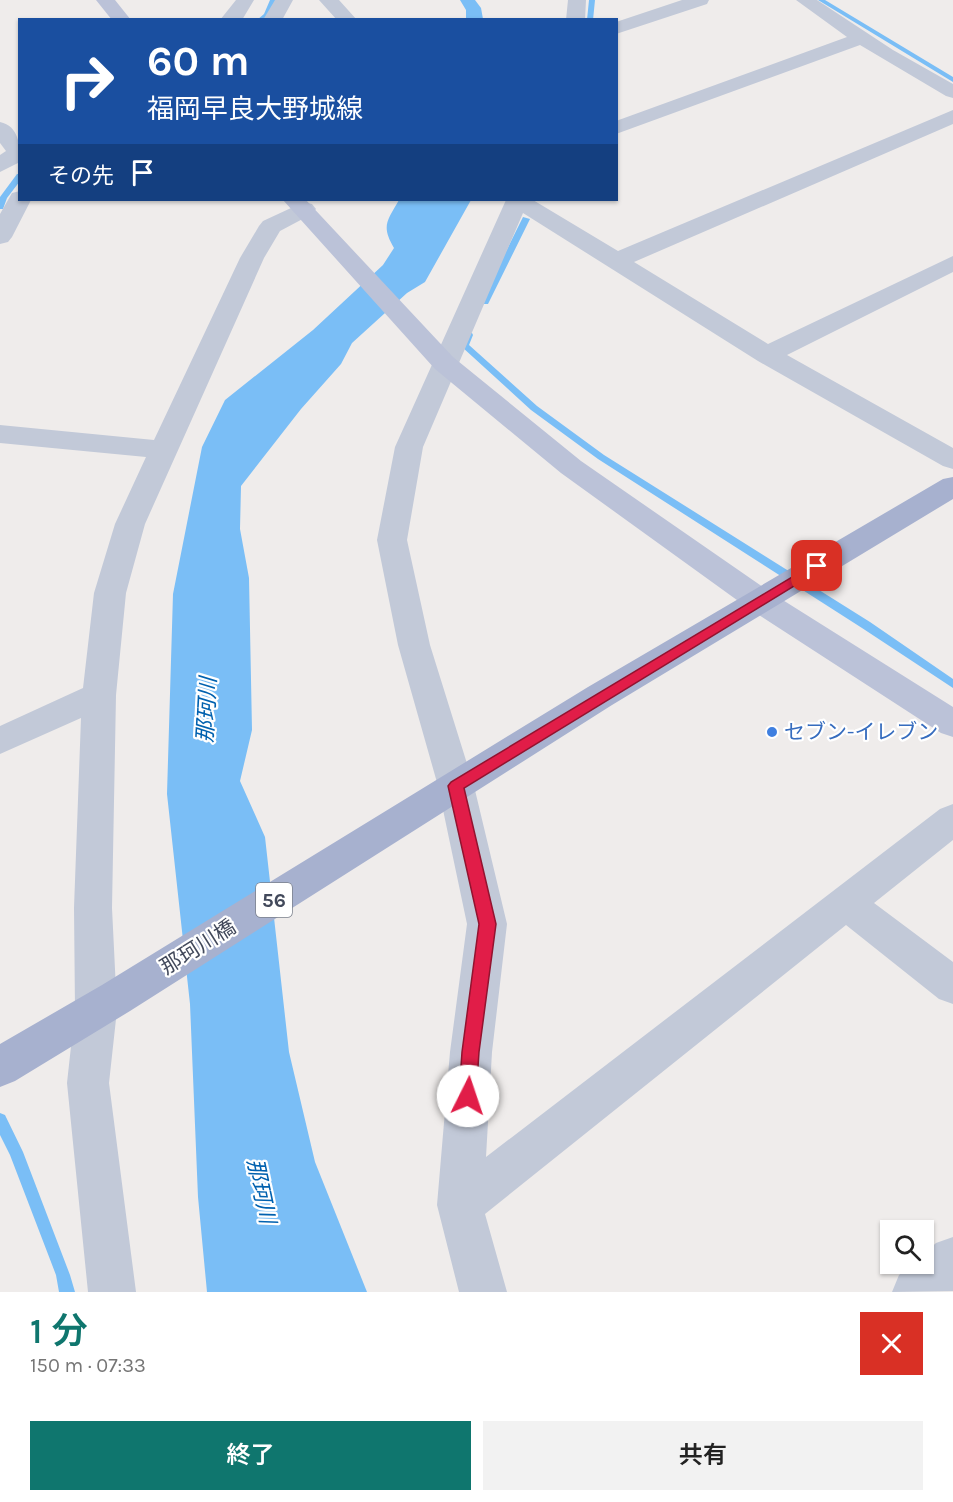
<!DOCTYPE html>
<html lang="ja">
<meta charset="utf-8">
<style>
:root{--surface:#fff;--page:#f2f2f2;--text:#222;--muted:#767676;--accent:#0f766e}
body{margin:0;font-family:Karla,"Noto Sans JP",sans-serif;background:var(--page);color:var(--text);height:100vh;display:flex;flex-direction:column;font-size:22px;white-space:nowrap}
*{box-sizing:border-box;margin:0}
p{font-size:20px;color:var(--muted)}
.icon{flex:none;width:33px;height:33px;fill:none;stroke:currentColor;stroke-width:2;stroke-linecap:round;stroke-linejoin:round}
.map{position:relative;height:1292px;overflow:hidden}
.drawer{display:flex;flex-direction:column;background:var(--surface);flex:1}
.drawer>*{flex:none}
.top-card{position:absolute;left:18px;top:18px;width:600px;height:183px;border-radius:0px;box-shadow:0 2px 4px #0004;background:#1a4fa0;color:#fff;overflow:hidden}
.buttons{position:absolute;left:880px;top:1220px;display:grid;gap:12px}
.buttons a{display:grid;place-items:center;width:54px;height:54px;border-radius:0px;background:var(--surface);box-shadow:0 2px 4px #0004;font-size:30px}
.pin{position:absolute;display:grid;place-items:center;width:51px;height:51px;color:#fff;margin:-26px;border-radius:12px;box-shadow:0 3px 9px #0006}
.me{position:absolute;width:66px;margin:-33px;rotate:4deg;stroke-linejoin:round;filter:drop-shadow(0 0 4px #0008)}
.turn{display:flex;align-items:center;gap:21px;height:126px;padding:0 30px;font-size:27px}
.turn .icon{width:78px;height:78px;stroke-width:2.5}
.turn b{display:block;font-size:42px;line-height:51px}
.then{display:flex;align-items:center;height:57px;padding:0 30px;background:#0003;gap:12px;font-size:22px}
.round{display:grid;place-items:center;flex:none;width:63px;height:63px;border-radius:0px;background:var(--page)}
.headline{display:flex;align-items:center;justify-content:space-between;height:102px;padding:0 30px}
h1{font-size:36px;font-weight:600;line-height:45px;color:var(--accent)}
.cta{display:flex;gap:12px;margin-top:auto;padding:12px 30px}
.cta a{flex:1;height:69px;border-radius:0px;background:var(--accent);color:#fff;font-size:24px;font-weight:600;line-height:69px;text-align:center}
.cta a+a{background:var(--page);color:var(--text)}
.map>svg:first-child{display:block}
</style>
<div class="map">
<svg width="953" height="1292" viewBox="0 0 953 1292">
<rect width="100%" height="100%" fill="#efeceb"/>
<path fill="#7abef6" d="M 460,0 L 475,0 L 481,8 L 483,19 L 466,19 L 466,10 Z
M 399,200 L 471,200 L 425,282 L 407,293 L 352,343 L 341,364 L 301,409 L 241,486 L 240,529 L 249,578 L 252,730 L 240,781 L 265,837 L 289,1052 L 315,1162 L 367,1292 L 207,1292 L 198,1197 L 190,1004 L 167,794 L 173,594 L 202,447 L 225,400 L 313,330 L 383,265 L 394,248 C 381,226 387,221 399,200 Z"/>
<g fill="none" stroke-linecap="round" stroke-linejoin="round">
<path fill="#7abef6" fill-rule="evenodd" d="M 270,0 L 276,0 C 272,11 270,20 257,20 L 264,14 Z
M 589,0 L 595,0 L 593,20 L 587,20 Z
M 818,0 L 825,0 L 953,77 L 953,82 Z
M 17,174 L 20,174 L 20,181 L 7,198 L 3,209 L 0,209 L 0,197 Z
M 523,217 L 530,219 L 489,302 L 488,304 L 482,304 L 481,302 Z
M 466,333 L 472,333 L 473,335 L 469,345 L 537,406 L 604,455 L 870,622 L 953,679 L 953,688 L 862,628 L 598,459 L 531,410 L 462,347 L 461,345 Z
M 0,1113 L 5,1115 L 23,1152 L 70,1275 L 75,1292 L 59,1292 L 56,1275 L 10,1155 L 0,1135 Z"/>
<path fill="#c2c9d8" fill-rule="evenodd" d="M 236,0 L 254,0 L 242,20 L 220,20 Z
M 275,0 L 293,0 L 282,20 L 263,20 Z
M 319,0 L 339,0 L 357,20 L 337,20 Z
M 568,0 L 586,0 L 585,20 L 566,20 Z
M 682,0 L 709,0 L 707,4 L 616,34 L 616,22 Z
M 796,0 L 817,0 L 893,50 L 953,84 L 953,98 L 946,96 L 860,45 L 616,134 L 616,121 L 847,37 Z
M 953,110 L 953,124 L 634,262 L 768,344 L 953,256 L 953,272 L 787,355 L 953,448 L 953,469 L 943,466 L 758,361 L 523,213 L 423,447 L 407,540 L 430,645 L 474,786 L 507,924 L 492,1052 L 486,1157 L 940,809 L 953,804 L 953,840 L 874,903 L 953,962 L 953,1004 L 939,999 L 846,925 L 485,1214 L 507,1292 L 459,1292 L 437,1205 L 450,1052 L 467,924 L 438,786 L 398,645 L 377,540 L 395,447 L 506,200 L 533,200 L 618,251 Z
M 0,122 C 19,126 20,145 20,162 L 0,172 L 0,155 L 6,151 L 0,143 Z
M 20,191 L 20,200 L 31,200 L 12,237 L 8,242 L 0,244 L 0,214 L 12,193 Z
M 304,202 L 312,204 L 316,209 L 312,214 L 280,231 L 264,258 L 145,524 L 126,593 L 116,695 L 112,908 L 117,1010 L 109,1083 L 136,1292 L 88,1292 L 67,1083 L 75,1010 L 74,908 L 81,718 L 0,754 L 0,726 L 83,688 L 94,593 L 115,524 L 146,457 L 0,443 L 0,425 L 154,440 L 240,258 L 259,226 L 263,221 Z
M 953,1237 L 953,1291 L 892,1292 L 899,1275 L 914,1263 L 924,1263 L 924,1254 L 936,1243 Z"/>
<path fill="#bbc2d8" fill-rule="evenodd" d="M 96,0 L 115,0 L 131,20 L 112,20 Z
M 283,200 L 306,200 L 453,357 L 581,461 L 770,592 L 953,707 L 953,737 L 941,733 L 748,608 L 561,473 L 435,369 Z"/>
<path fill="#a7b1cf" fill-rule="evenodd" d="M 953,477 L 953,499 L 612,705 L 130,1011 L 15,1081 L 0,1087 L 0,1044 L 102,985 L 588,687 L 943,479 Z"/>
</g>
<path fill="#e11d48" stroke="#92132f" stroke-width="1.5" d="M 817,562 L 824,566 L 822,569 L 464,788 L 496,924 L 479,1052 L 476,1096 L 474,1102 L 468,1104 L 461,1102 L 459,1096 L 462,1052 L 479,924 L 448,786 L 451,782 Z"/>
<circle fill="#3f7fe0" stroke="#fff" stroke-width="2" cx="772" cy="732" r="6"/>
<g text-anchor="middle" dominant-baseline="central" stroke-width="4.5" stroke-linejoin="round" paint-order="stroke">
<rect fill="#fff" stroke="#7b808c" stroke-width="1.5" x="256" y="883" width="36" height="34" rx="4.5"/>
<g font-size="20" font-weight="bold" fill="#42495b">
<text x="274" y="900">56</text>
</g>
<g font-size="21" fill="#366cbe" stroke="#fff" text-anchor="start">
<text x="784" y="732">セブン-イレブン</text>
</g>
<g font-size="21" fill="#42495b" stroke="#fff">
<text transform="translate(198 947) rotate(-32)">那珂川橋</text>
</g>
<g font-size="22" font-style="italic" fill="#0061af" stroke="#fff">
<text transform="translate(207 710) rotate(-87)">那珂川</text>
<text transform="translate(261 1191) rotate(78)">那珂川</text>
</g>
</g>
</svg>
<div class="buttons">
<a><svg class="icon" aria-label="search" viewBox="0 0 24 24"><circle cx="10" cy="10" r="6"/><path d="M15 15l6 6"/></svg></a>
</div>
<div class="pin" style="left:817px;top:566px;background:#d93025"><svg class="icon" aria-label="arrive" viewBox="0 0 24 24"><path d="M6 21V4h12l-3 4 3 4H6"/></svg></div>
<svg class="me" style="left:468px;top:1096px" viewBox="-20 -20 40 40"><circle r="19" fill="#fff"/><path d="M0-13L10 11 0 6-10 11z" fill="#e11d48"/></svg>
<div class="top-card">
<div class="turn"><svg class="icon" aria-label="right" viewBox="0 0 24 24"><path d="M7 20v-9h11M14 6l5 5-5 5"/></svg><div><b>60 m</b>福岡早良大野城線</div></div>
<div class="then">その先<svg class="icon" aria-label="arrive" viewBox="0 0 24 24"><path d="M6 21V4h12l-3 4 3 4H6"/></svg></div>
</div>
</div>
<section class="drawer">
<div class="headline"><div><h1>1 分</h1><p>150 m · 07:33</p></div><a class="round" style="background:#d93025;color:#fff"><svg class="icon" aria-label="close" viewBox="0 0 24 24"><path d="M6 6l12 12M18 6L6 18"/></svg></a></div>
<div class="cta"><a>終了</a><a>共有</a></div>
</section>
